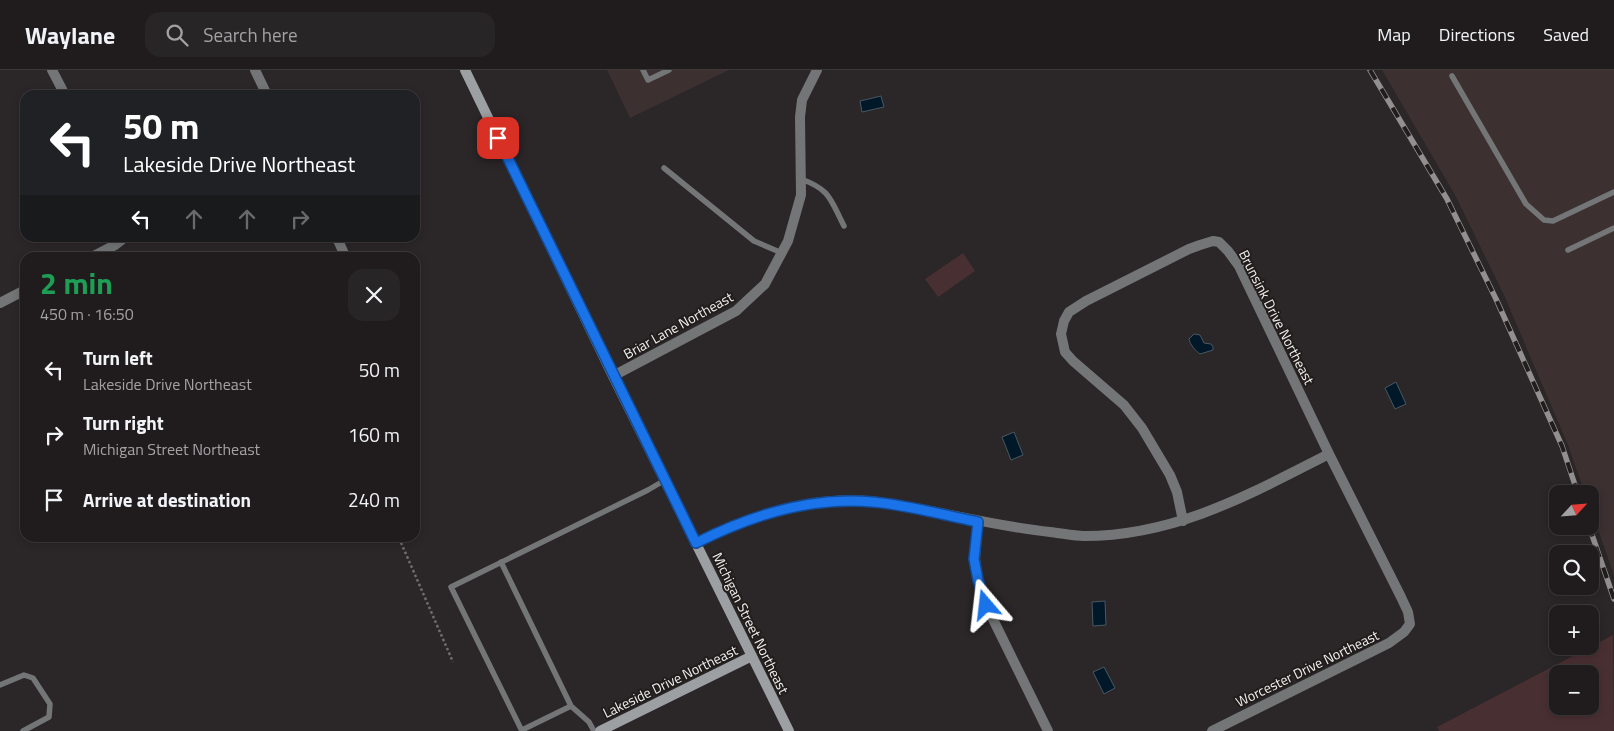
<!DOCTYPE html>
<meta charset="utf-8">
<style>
:root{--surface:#201c1d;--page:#282526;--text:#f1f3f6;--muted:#a2a1a4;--line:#3d3a3b}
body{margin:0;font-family:"Titillium Web",sans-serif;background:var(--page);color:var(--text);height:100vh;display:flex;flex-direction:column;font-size:19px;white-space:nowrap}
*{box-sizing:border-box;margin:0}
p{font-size:16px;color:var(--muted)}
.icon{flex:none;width:28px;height:28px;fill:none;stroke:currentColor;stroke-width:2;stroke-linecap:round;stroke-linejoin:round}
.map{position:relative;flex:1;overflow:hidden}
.details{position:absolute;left:20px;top:182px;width:400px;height:290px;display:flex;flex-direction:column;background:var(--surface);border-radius:15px;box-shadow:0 2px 8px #0003,0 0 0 1px var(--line)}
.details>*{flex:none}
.hud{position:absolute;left:20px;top:20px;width:400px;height:152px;border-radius:15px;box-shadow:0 2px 8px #0003,0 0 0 1px var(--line);background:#202124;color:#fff;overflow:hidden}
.needle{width:32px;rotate:64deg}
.tools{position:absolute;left:1549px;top:415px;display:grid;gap:10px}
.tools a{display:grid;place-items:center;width:50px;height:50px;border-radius:10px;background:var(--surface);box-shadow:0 2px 8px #0003,0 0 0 1px var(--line);font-size:25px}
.pin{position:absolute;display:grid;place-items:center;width:42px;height:42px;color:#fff;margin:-21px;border-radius:10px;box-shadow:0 2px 8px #0006}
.me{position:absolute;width:55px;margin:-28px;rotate:343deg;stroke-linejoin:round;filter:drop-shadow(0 0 4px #0008)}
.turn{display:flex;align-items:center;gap:18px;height:105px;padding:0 20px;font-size:22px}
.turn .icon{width:65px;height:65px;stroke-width:2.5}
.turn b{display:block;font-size:35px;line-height:42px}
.lanes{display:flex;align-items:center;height:48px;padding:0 20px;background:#0003;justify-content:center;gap:25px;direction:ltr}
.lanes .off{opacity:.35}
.round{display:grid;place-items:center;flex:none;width:52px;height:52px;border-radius:15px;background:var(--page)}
.head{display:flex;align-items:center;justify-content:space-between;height:85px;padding:0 20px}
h1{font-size:30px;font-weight:700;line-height:38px;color:#1e9e55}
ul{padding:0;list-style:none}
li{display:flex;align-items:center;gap:15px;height:65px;padding:0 20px}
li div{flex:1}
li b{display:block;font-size:19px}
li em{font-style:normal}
header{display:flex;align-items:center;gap:30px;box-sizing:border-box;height:70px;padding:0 25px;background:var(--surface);border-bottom:1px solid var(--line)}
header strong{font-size:24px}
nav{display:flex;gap:28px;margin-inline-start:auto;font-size:18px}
.search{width:350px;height:45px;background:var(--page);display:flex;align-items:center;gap:12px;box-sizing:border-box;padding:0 18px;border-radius:15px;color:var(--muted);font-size:19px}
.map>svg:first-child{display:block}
</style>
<header>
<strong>Waylane</strong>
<div class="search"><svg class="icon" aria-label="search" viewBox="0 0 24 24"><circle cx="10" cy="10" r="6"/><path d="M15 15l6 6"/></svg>Search here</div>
<nav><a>Map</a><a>Directions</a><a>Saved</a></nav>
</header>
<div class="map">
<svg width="1614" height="661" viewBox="0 0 1614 661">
<rect width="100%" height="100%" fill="#2b2627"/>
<path fill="#3c3031" d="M 607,0 L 729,0 L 630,48 Z
M 1382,0 L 1614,0 L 1614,505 L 1590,437 L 1590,424 L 1585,424 L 1568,375 L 1504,225 L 1455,125 Z"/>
<path fill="#482f32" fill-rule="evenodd" d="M 963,183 L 975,201 L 938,227 L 925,209 Z
M 1613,565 L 1614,661 L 1439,661 L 1437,657 ZM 1558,604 L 1590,604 L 1590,636 L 1558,636 Z"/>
<path fill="#001828" stroke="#495964" d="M 881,26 L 884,37 L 862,42 L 860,31 Z
M 1194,264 L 1200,265 L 1204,273 L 1211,274 L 1213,277 L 1213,280 L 1200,284 C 1196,281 1190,275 1189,269 Z
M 1396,312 L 1406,334 L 1395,339 L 1385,318 Z
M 1014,362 L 1023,385 L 1011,390 L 1002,367 Z
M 1105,531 L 1106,555 L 1093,556 L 1092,532 Z
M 1104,597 L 1115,618 L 1104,624 L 1093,602 Z"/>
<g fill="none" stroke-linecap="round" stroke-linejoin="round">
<path stroke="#716c6d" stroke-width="2.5" stroke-dasharray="2.5 2.5" stroke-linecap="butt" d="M 399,468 L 453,592"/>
<path stroke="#737576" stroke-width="5.5" d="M 643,0 L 648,10 L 669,0
M 1452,6 L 1526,134 L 1544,150 L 1553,151 L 1614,122
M 664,98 L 754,171 L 782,183
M 801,109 C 831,120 830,129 844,156
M 1568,180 L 1614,158
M 501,492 L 571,636 L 589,652 L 594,661
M 0,615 L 24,605 L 33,608 L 50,634 L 49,647 L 23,661
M 522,660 L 571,636
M 522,661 L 451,517 L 648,420 L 665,410"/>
<path stroke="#737576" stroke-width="10" d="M 52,0 L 65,25
M 255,0 L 267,25
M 337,168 L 346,188
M 90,188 L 115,175 L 124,168
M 0,233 L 25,220
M 613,306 L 736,241 L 765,214 L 788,171 L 801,125 L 800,47 L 802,30 L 817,0
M 1183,451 L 1177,422 L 1170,405 L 1142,358 L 1124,335 L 1073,291 L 1065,282 L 1061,264 L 1064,251 L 1069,242 L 1086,231 L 1189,179 L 1200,175 L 1213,171 L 1219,172 L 1228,181 L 1239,196 L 1329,384 L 1401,527 L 1408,542 L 1410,554 L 1404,562 L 1389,573 L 1212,661
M 978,452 L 975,489 L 978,509 L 986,535 L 1048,661
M 696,473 C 752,445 815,424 878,432 C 936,440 992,456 1050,462 C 1061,463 1073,466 1084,466 C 1176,466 1250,424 1329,384"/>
<path stroke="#9da0a3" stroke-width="10" d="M 465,0 L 613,306 L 789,661
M 600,661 L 752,586"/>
<g stroke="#938f90" stroke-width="5.5">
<path id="rail" d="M 1370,0 L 1447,129 L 1496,229 L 1562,376 L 1578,424
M 1589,456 L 1614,529"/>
</g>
<use href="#rail" stroke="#221d1d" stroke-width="4" stroke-dasharray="11" stroke-linecap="butt"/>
</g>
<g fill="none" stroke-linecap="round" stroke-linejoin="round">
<g stroke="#114b97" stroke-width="12">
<path id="route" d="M 498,68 L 696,473 C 751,445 810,426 873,432 C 908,435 943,445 978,452 L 974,489 L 978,510 L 986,535"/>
</g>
<use href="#route" stroke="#1a73e8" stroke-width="9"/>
</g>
<g text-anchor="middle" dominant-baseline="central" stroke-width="4" stroke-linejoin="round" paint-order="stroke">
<g font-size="14" fill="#f4f1f1" stroke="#221d1d">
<text transform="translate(1277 247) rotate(63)">Brunsink Drive Northeast</text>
<text transform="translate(678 255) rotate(-29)">Briar Lane Northeast</text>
<text transform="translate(751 553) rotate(64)">Michigan Street Northeast</text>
<text transform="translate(1307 598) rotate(-26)">Worcester Drive Northeast</text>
<text transform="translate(670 611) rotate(-26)">Lakeside Drive Northeast</text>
</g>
</g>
</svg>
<div class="tools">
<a><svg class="needle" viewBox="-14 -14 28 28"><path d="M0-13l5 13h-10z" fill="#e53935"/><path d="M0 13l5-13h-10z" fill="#a2a1a4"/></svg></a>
<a><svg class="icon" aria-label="search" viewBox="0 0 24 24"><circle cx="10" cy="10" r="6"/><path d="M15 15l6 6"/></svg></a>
<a>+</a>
<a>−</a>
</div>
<div class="pin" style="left:498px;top:68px;background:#d93025"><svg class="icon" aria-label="arrive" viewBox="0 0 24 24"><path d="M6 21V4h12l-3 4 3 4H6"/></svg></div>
<svg class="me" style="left:986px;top:535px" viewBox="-20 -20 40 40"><path d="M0-17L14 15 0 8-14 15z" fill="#1a73e8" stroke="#fff" stroke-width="4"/></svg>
<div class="hud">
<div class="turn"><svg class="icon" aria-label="left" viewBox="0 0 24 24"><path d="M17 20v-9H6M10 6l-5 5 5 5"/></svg><div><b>50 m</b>Lakeside Drive Northeast</div></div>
<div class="lanes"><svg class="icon" aria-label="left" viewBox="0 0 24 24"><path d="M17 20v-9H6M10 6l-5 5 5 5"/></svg><svg class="icon off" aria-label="ahead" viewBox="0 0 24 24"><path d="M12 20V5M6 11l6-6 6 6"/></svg><svg class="icon off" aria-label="ahead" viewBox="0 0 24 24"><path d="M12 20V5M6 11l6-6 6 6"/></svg><svg class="icon off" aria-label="right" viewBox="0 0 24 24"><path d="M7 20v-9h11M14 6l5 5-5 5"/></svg></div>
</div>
<section class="details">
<div class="head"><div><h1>2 min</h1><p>450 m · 16:50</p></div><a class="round"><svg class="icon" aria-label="close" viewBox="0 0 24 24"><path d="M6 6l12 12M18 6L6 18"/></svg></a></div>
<ul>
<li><svg class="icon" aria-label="left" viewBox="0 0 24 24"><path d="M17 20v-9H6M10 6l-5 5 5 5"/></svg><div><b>Turn left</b><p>Lakeside Drive Northeast</p></div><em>50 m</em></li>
<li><svg class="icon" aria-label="right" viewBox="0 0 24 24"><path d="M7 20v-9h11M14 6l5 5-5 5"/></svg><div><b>Turn right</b><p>Michigan Street Northeast</p></div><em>160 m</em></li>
<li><svg class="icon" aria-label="arrive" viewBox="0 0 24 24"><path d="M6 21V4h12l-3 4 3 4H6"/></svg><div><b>Arrive at destination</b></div><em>240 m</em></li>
</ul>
</section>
</div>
